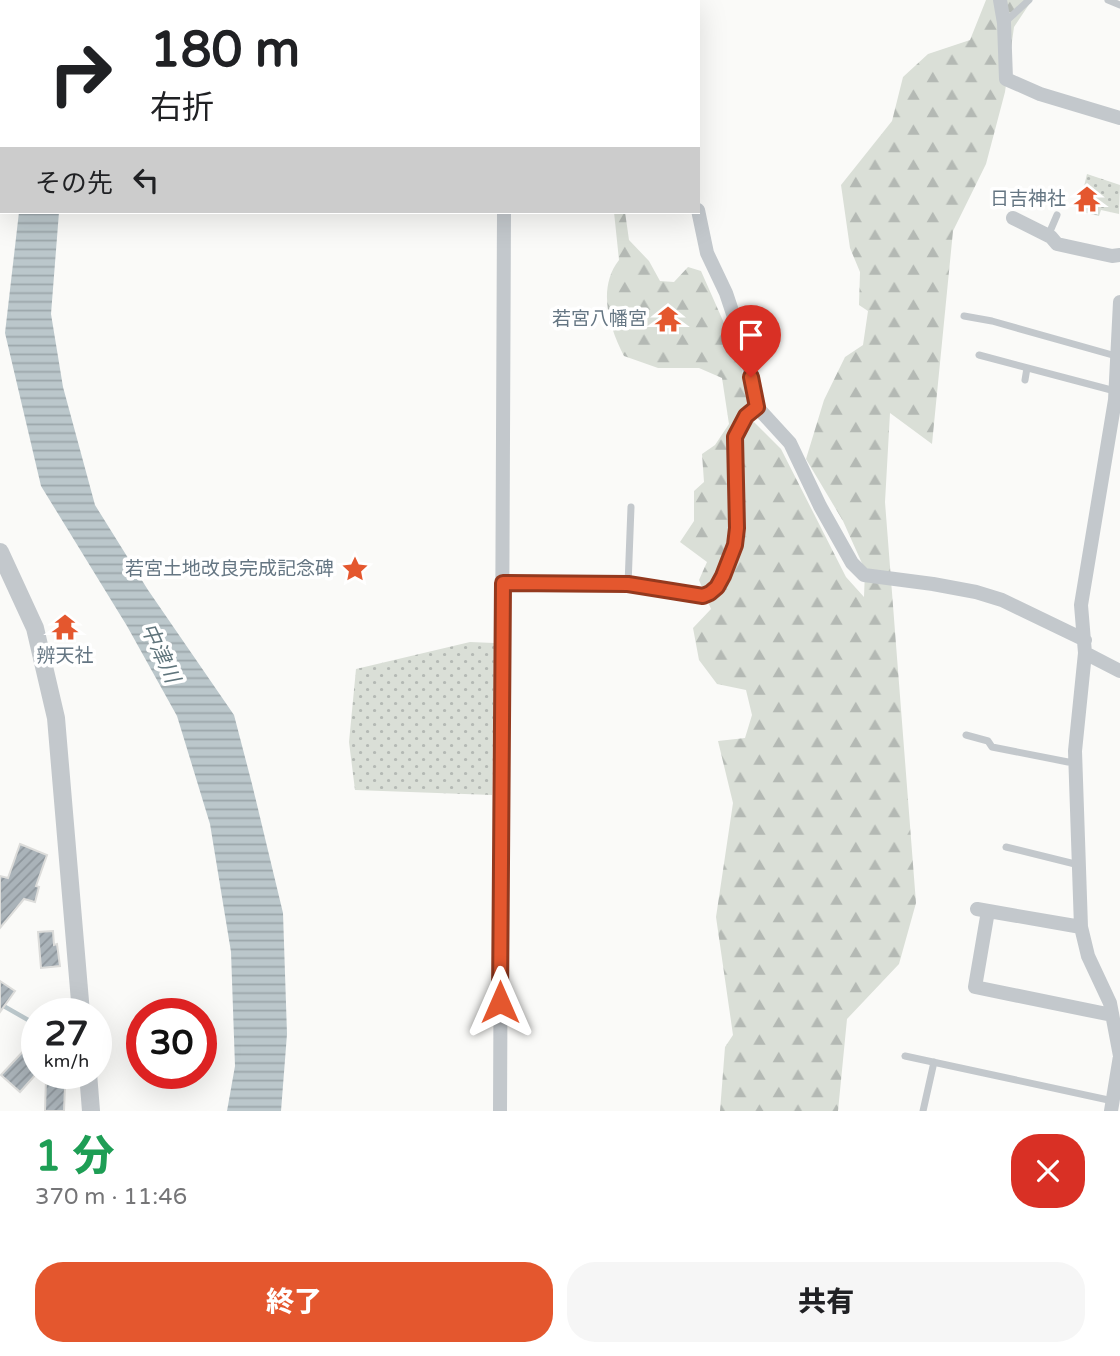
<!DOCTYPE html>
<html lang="ja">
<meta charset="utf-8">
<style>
:root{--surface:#fff;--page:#f6f6f6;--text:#202124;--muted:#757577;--accent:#e4572e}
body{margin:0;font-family:"Varela Round","Noto Sans JP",sans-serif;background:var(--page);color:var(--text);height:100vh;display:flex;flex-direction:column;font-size:26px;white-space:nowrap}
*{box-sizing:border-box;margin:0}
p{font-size:23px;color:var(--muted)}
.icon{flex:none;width:38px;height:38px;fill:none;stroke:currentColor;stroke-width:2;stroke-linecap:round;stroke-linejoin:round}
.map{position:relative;height:1111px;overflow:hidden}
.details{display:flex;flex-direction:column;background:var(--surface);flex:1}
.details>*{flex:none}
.hud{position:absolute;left:0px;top:0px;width:700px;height:214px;box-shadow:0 7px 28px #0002;background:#fff;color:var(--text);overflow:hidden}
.speed{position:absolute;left:21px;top:998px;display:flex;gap:14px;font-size:35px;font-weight:700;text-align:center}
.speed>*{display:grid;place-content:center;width:91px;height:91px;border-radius:50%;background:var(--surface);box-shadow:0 7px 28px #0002;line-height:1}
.speed small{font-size:18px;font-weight:400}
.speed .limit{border:10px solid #d22;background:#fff;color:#111}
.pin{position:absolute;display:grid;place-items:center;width:60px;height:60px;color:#fff;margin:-72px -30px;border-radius:50% 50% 50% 0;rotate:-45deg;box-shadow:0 0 7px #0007}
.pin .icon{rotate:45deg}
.me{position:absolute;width:77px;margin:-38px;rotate:0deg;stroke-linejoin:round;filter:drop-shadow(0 0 5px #0008)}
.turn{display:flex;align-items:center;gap:24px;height:147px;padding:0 35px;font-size:32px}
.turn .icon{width:91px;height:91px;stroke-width:2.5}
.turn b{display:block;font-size:49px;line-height:60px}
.then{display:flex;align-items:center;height:66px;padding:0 35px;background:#0003;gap:14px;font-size:26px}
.round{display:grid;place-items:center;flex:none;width:74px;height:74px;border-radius:28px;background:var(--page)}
.head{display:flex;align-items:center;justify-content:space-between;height:119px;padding:0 35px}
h1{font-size:42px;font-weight:800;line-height:52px;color:#1e9e55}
.cta{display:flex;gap:14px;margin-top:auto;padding:14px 35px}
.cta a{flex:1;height:80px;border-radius:28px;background:var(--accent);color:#fff;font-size:28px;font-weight:800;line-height:80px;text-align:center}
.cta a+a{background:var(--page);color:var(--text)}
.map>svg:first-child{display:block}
</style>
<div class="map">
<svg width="1120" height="1111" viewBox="0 0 1120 1111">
<defs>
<pattern id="forest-firs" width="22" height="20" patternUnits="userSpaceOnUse" patternTransform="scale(1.75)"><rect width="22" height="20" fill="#dadfd7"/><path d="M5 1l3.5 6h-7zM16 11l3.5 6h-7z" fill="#b4b9b4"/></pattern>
<pattern id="park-dots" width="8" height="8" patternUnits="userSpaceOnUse" patternTransform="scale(1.75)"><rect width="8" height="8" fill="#dadfd7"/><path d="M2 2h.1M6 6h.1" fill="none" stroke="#b4b9b4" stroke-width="1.8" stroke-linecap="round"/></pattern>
<pattern id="water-rules" width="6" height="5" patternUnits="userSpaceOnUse" patternTransform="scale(1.75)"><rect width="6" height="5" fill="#bbc7cb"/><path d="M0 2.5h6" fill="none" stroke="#9ca6aa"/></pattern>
<pattern id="building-hatch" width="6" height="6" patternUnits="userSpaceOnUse" patternTransform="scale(1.75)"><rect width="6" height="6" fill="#aab3b9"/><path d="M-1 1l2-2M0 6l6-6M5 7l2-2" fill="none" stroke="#8e969c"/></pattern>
</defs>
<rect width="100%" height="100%" fill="#fafaf8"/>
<path fill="url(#forest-firs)" d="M 986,0 L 1032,0 L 1014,27 L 1005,92 L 986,164 L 953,231 L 932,444 L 890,413 L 885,502 L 916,903 L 899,964 L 847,1019 L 838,1111 L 720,1111 L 725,1047 L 733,1035 L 716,917 L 733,803 L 718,741 L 745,738 L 752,715 L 746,690 L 717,684 L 699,660 L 693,628 L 711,609 L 699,580 L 707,562 L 680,542 L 694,521 L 694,491 L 704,482 L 702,454 L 715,445 L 729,424 L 722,378 L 699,368 L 658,368 L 624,356 C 609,327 597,288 619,260 L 614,212 L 625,212 L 629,240 L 649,261 L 660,281 L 674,282 L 688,267 L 701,271 L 739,357 L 753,421 L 781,449 L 846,577 L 864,597 L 865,570 L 843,521 L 806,459 L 824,400 L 845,357 L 863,345 L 868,311 L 859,305 L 860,272 L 850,248 L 841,185 L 892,121 L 903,77 L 928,54 L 970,40 Z"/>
<path fill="url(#park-dots)" d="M 1087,174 L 1120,185 L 1119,214 L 1101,210 L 1099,216 L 1078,211 Z
M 470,642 L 494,643 L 492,795 L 355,790 L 349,742 L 356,669 Z"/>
<path fill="url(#water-rules)" d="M 19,212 L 59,212 L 51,314 L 63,387 L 95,505 L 148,590 L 234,715 L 252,784 L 283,913 L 287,1034 L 281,1111 L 227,1111 L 235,1066 L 231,952 L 210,824 L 177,716 L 127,626 L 41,486 L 5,333 Z"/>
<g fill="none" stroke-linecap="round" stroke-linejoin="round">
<path stroke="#bbc7cb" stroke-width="4.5" d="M 0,1004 L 37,1025"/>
</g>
<path fill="url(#building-hatch)" stroke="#dcdcda" stroke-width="2" d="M 20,844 L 47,855 L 36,886 L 39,887 L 35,902 L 24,899 L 0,928 L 0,876 L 8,878 Z
M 53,931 L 54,945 L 57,944 L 60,966 L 41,968 L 38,932 Z
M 0,981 L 15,991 L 0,1012 Z
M 30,1044 L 37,1050 L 37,1073 L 20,1092 L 1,1075 Z
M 46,1078 L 61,1078 L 61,1085 L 65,1086 L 64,1111 L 45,1111 Z"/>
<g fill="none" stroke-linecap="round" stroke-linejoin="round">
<path stroke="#c3c8cc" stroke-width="7" d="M 1108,0 L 1120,5
M 1004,23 L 1029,0
M 1048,236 L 1057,215
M 964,316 L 992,321 L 1116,356
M 979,355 L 1115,391
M 1025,380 L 1027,368
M 628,585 L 631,507
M 966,735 L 988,741 L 992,747 L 1068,762 L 1075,761
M 1006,847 L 1079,865
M 905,1056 L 1113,1101
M 923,1111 L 934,1062"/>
<path stroke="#c3c8cc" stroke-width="14" d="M 674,0 L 675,2
M 1000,0 L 1004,23 L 1006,79 L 1040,94 L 1120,118
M 513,2 L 513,0
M 698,210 L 707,253 L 726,293 L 747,356 L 757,407 L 790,443 L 820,506 L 852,563 L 864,575 L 933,584 L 976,592 L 1002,600 L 1085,640
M 1013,218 L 1051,237 L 1057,244 L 1112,256 L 1120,255
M 1120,302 L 1115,400 L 1081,605 L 1085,653 L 1075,751 L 1081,927 L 1088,956 L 1110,1003 L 1120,1056
M 503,583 L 628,585 L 703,596 C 717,590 721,581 727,568 C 742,536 736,499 735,465 C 735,456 733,446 735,437 C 738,425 747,415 757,407
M 1085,653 L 1120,671
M 977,909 L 1081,927
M 988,911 L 975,987 L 1112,1015
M 500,1111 L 504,212
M 1111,1111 L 1120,1056"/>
<path stroke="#c3c8cc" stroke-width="18" d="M 11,2 L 11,0
M 0,128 L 2,109
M 0,552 L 35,628 L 56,718 L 81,1013
M 88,1073 L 91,1111"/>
</g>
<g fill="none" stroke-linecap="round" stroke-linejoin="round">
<g stroke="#94391e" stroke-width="18">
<path id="route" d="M 500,1002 L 503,583 L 628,584 L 703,596 L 710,593 L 717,587 L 723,576 L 735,545 L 737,528 L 735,437 L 746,416 L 757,407 L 751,377"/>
</g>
<use href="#route" stroke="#e4572e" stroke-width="12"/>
</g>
<defs>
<g id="temple-bare" transform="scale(2.1)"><path d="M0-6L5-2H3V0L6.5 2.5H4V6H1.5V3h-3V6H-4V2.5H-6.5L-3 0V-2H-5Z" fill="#e4572e" stroke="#fff" stroke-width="2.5" paint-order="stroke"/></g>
<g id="sight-bare" transform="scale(2.1)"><path d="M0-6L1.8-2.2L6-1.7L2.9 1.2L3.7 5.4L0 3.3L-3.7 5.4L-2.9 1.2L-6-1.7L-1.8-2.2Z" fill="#e4572e" stroke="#fff" stroke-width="2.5" paint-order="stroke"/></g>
</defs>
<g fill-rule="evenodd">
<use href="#temple-bare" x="1087" y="199"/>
<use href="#temple-bare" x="668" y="319"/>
<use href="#sight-bare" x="355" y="569"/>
<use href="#temple-bare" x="65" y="627"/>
</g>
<g text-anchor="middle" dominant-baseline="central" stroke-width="7" stroke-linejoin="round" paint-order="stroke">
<g font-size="19" fill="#657683" stroke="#fff" text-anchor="end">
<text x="1066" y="199">日吉神社</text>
<text x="647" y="319">若宮八幡宮</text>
<text x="334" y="569">若宮土地改良完成記念碑</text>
<text x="65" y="656" text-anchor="middle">辨天社</text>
</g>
<g font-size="21" font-style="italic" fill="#60757c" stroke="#fff">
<text transform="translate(160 653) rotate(65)">中津川</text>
</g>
</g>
</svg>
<div class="speed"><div>27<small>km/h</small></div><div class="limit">30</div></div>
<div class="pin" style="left:751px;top:377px;background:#d93025"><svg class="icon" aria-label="arrive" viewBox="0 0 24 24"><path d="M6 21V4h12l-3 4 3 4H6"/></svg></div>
<svg class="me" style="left:500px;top:1002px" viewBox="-20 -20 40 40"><path d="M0-17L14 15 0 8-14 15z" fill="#e4572e" stroke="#fff" stroke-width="4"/></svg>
<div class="hud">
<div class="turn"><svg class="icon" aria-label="right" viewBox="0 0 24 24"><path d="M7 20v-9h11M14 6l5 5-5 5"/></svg><div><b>180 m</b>右折</div></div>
<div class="then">その先<svg class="icon" aria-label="left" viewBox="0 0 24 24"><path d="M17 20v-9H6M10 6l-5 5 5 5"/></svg></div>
</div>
</div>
<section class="details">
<div class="head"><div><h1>1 分</h1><p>370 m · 11:46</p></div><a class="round" style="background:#d93025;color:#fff"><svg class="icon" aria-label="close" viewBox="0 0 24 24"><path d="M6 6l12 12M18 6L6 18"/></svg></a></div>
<div class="cta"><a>終了</a><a>共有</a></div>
</section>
